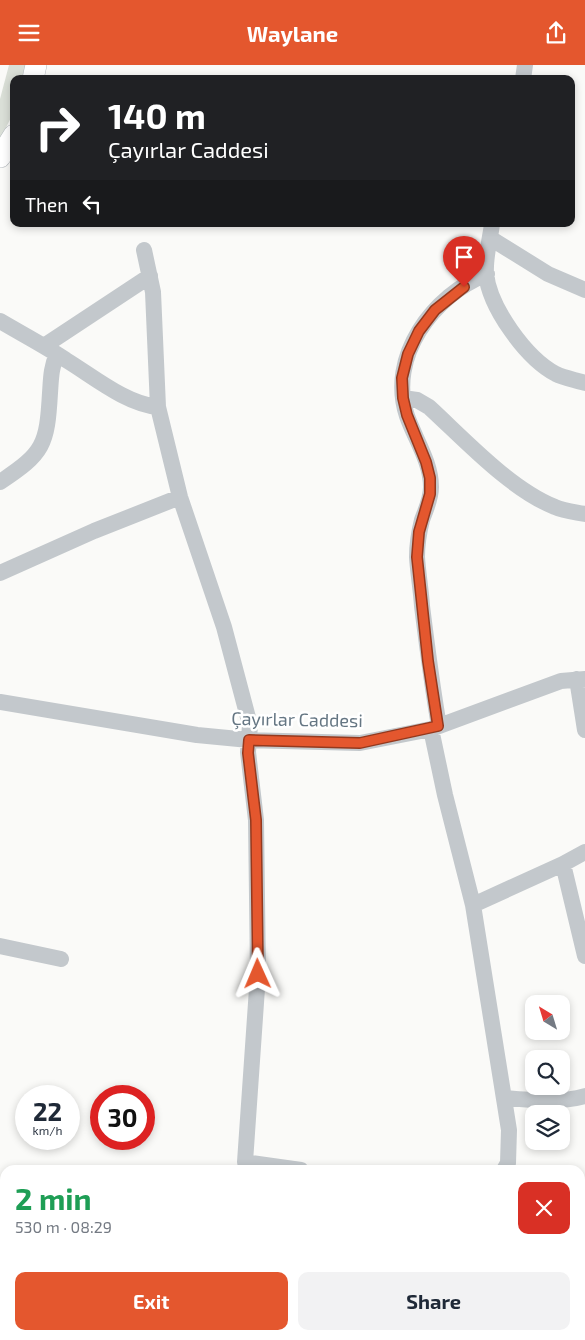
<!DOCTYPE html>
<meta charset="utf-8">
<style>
:root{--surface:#fff;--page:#f2f2f3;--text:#1f2937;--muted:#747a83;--accent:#e4572e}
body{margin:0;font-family:"Exo 2",sans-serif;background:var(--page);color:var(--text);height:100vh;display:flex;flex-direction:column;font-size:19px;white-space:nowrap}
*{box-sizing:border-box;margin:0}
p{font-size:16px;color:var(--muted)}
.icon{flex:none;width:28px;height:28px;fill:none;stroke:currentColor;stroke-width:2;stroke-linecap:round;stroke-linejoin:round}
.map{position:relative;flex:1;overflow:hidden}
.side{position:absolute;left:0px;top:1100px;width:585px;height:175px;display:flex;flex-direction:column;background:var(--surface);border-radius:15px 15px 0 0;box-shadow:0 2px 8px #0003}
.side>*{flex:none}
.guide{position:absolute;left:10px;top:10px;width:565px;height:152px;border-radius:10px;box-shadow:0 2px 8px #0003;background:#202124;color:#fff;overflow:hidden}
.needle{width:32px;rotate:322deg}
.fabs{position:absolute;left:525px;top:930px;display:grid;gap:10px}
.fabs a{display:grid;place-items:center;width:45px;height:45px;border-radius:10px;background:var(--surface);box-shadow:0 2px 8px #0003;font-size:25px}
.speed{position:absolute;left:15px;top:1020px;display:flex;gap:10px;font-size:25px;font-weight:700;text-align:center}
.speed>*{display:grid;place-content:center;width:65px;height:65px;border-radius:50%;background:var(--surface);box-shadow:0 2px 8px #0003;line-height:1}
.speed small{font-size:12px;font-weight:400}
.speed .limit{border:8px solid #d22;background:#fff;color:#111}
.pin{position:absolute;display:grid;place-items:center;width:42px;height:42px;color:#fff;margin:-51px -21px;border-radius:50% 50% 50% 0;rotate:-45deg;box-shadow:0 0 5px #0007}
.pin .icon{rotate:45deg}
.me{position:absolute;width:55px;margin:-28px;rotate:359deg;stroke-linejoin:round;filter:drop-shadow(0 0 4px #0008)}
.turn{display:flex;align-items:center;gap:18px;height:105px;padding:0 15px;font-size:22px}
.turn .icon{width:65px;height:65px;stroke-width:2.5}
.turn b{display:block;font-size:35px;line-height:42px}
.then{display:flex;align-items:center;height:48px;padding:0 15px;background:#0003;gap:10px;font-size:19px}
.round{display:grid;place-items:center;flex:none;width:52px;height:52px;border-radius:10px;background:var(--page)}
.summary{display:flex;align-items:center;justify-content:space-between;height:85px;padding:0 15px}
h1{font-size:30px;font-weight:700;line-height:38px;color:#1e9e55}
.primary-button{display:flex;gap:10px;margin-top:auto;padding:10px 15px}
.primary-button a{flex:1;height:58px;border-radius:10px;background:var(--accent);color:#fff;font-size:20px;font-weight:700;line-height:58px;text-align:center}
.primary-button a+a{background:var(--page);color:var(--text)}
header{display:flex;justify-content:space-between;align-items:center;height:65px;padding:0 15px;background:var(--accent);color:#fff;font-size:22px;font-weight:700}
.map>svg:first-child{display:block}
</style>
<header><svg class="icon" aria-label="menu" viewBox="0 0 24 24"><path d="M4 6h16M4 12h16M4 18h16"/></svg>Waylane<svg class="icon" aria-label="share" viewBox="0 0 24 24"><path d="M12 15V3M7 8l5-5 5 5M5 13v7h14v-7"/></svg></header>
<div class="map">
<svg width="585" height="1275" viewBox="0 0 585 1275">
<rect width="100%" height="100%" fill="#fafaf8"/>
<path fill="#dadfd7" d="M 9,0 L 26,0 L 23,14 L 14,14 L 14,47 L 0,74 L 0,34 Z"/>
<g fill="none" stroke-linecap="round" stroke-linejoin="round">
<path stroke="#bbc7cb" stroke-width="3" d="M 0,1154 L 5,1150
M 580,1187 L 585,1187"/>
<g stroke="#b5babe" stroke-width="22">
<path id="major" d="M 33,14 L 36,0
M 0,92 L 14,70"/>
</g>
<path stroke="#c3c8cc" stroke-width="16" d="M 523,14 L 525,0
M 492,159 C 490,175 485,192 486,208 C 489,242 526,293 556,309 C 564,313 576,315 585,318
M 490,173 L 548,209 L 585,225
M 144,185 L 153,227 L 158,342 L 180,432 L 224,562 L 250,660 L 248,687 L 256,755 L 258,909 L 245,1097 L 301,1105
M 0,256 C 22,269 45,281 66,295 C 94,312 126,339 158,342
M 44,281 L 150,211
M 403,333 L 417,335 L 429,342 C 465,375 510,424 555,442 C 564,446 575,447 585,449
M 0,417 C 44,388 47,380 50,328 C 51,314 51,302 57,289
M 0,508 L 94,466 L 180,432
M 577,614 L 585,665
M 0,637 L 197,670 L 249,675 L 360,678 L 431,664 L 561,616 L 585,614
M 439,661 C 432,621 427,581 422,541 C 421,525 418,508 417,492 C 417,480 419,467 422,455 C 426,444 431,434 431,422 C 431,397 415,374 407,351 C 387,292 433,230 487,209
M 431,664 L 445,730 L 473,840 L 509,1065 L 508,1098 L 504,1105
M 563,799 L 585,891
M 473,840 L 563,799 L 585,787
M 0,881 L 61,894
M 505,1033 C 528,1035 563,1038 585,1031
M 580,1131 L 585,1131
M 0,1189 L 5,1185
M 109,1270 L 109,1275
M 555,1270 L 556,1275
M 223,1275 L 224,1270
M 282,1275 L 284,1270"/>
<use href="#major" stroke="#fff" stroke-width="21"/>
</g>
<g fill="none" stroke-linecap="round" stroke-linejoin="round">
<g stroke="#94391e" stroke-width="12">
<path id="route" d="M 258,909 L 256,755 L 248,688 L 249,675 L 360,678 L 438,661 L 428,596 L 417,492 L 419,467 L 430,429 L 430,413 L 426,397 L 407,350 L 403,333 L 402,313 L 408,289 L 419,266 L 435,245 L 464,222"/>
</g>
<use href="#route" stroke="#e4572e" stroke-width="9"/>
</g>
<g text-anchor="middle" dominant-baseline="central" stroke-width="5" stroke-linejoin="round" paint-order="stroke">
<g font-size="18" fill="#657683" stroke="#fff">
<text transform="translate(297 654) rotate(1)">Çayırlar Caddesi</text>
</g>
</g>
</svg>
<div class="fabs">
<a><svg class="needle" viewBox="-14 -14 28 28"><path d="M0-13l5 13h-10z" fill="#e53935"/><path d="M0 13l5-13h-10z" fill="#747a83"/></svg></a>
<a><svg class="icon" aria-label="search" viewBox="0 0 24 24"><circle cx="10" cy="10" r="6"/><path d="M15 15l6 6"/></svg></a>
<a><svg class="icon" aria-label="layers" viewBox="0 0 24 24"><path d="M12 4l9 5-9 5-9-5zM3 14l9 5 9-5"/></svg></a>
</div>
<div class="speed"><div>22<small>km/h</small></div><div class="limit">30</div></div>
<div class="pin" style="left:464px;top:222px;background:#d93025"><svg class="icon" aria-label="arrive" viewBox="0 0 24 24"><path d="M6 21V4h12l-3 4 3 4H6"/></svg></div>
<svg class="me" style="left:258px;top:909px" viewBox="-20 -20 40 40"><path d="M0-17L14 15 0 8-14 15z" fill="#e4572e" stroke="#fff" stroke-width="4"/></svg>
<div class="guide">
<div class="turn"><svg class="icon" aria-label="right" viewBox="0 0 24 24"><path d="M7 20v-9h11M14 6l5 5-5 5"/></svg><div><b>140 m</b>Çayırlar Caddesi</div></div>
<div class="then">Then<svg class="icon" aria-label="left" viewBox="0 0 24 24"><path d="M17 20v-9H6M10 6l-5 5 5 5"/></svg></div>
</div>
<section class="side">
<div class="summary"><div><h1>2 min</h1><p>530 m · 08:29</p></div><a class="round" style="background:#d93025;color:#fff"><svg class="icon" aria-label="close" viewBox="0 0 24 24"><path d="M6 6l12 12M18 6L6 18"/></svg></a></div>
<div class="primary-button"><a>Exit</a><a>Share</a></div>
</section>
</div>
